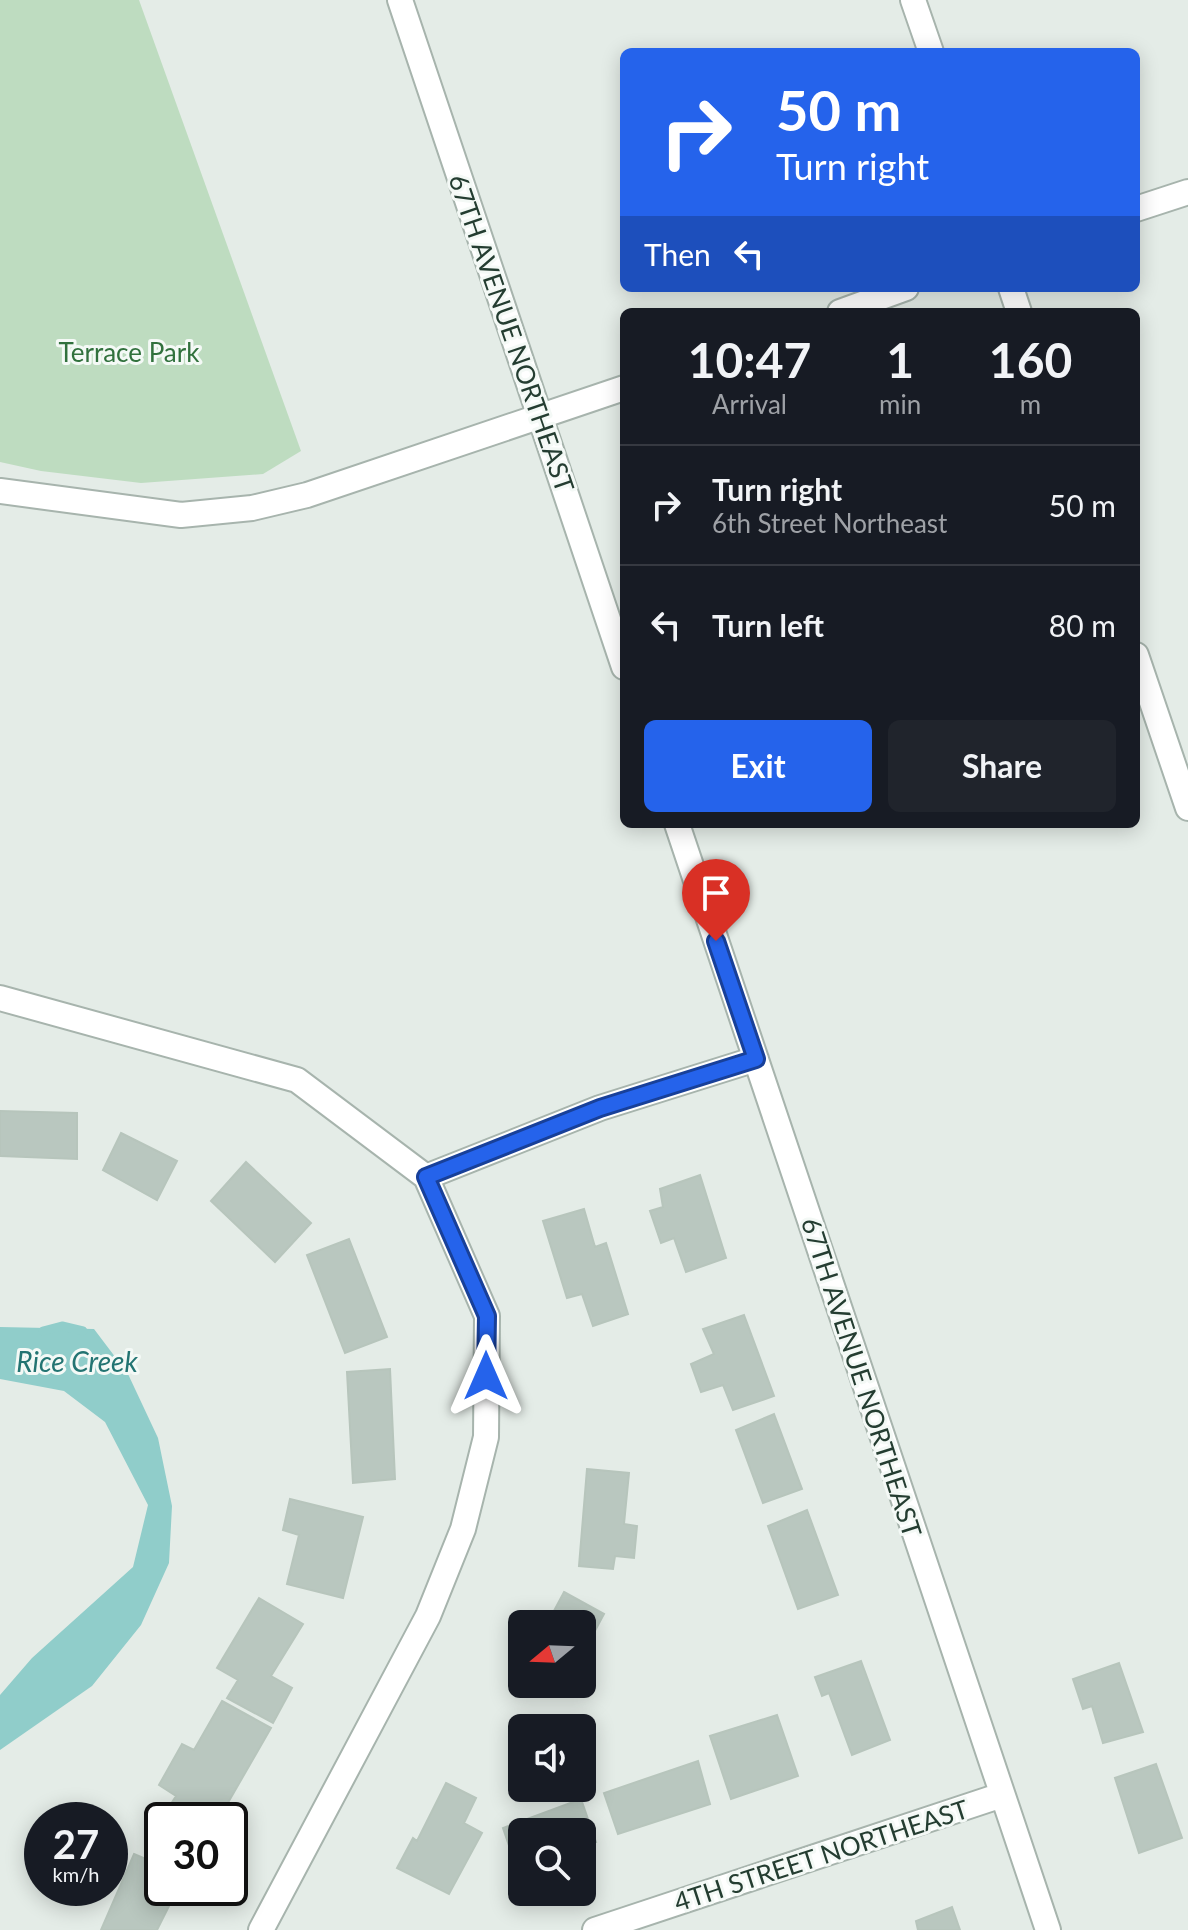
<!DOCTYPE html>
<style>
:root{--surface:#171b24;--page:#20242c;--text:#f1f3f6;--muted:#9ea1a6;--line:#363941;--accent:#2563eb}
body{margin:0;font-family:Lato,sans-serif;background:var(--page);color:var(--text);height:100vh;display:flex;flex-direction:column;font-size:30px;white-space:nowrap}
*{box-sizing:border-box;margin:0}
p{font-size:26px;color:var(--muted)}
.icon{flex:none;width:44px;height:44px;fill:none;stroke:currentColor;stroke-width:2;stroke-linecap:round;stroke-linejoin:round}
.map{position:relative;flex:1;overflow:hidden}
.drawer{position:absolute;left:620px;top:308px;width:520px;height:520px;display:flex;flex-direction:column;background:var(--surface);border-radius:12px;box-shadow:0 4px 20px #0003}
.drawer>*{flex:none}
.top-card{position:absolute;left:620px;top:48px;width:520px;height:244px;border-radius:12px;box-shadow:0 4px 20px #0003;background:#2563eb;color:#fff;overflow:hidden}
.needle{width:52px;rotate:251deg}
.tools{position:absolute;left:508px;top:1610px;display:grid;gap:16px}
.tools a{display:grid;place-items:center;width:88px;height:88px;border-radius:12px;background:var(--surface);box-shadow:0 4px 20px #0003;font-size:40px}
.speed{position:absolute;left:24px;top:1802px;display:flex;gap:16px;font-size:40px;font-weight:700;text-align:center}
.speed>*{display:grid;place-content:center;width:104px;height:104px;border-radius:50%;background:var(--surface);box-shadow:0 4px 20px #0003;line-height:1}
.speed small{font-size:20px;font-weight:400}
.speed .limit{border:4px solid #111;border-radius:12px;background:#fff;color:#111}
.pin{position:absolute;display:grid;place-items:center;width:68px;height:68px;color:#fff;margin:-82px -34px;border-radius:50% 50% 50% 0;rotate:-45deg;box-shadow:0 0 8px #0007}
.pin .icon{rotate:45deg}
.me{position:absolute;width:88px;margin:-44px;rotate:0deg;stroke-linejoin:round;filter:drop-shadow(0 0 6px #0008)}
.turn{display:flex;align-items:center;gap:28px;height:168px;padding:0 24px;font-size:36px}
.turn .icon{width:104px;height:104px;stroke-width:2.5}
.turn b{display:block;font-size:56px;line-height:68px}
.then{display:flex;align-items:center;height:76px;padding:0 24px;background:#0003;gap:16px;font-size:30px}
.eta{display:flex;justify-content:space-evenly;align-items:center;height:136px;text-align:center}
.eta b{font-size:48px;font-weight:700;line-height:56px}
.cta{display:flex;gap:16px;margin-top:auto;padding:16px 24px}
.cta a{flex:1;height:92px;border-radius:12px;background:var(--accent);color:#fff;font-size:32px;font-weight:700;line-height:92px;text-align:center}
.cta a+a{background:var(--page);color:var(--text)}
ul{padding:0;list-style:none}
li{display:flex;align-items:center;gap:24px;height:120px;padding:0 24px;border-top:2px solid var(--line)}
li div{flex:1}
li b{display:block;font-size:30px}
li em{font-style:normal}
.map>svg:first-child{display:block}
</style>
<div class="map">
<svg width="1188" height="1930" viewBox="0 0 1188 1930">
<rect width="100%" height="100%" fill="#e4ece7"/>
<path fill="#bedcc0" d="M 0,0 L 139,0 L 301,451 L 263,474 L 141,483 L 41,471 L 0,462 Z"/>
<path fill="#90cdca" d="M 0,1327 L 94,1329 L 128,1374 L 158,1438 L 172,1506 L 169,1563 L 141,1625 L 92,1686 L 0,1750 L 0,1695 L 32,1658 L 133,1567 L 148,1505 L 105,1422 L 64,1391 L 0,1379 Z"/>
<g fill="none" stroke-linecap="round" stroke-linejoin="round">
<path stroke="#90cdca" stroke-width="9" d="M 43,1331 L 62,1326 L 83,1331"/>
</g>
<path fill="#b9c7bf" stroke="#b7c5bc" stroke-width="2" d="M 0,1111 L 77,1113 L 77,1159 L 0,1156 Z
M 121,1133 L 177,1161 L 157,1200 L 103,1170 Z
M 246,1162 L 311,1223 L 275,1262 L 211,1201 Z
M 700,1175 L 726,1258 L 686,1272 L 674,1238 L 661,1243 L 650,1211 L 663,1207 L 660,1189 Z
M 584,1209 L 595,1247 L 606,1243 L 628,1314 L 593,1326 L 582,1294 L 567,1298 L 543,1221 Z
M 349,1239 L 387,1337 L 345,1353 L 307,1255 Z
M 744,1315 L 774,1396 L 733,1410 L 723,1385 L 701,1392 L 691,1364 L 714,1354 L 703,1329 Z
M 390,1369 L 395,1479 L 353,1483 L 347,1372 Z
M 774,1414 L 802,1489 L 763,1503 L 736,1430 Z
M 587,1469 L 629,1473 L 624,1524 L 637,1526 L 634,1558 L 615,1556 L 613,1569 L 579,1566 Z
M 290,1499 L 363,1517 L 343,1598 L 287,1584 L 299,1535 L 283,1530 Z
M 807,1510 L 838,1595 L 798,1609 L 768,1526 Z
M 564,1592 L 604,1614 L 582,1655 L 582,1624 L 547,1624 Z
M 259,1598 L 303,1624 L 271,1676 L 292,1688 L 273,1723 L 227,1698 L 238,1680 L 217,1668 Z
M 861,1661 L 890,1740 L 852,1755 L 829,1693 L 822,1696 L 815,1677 Z
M 1119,1663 L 1143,1732 L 1103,1743 L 1092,1706 L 1083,1709 L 1073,1679 Z
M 222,1701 L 271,1728 L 218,1820 L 180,1820 L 166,1812 L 176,1796 L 159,1785 L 182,1744 L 194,1750 Z
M 777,1715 L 798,1776 L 731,1799 L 710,1736 Z
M 698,1761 L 710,1804 L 618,1834 L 604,1793 Z
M 1156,1764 L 1182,1838 L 1139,1853 L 1115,1778 Z
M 446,1783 L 476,1798 L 464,1823 L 482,1833 L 449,1894 L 397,1868 L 413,1838 L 417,1841 Z
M 581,1799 L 596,1842 L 582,1846 L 582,1832 L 522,1832 L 522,1867 L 517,1869 L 503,1828 Z
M 134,1854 L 162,1866 L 162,1888 L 178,1888 L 157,1930 L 101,1930 Z
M 952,1907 L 960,1930 L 918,1930 L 916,1921 Z"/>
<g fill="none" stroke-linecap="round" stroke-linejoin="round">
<g stroke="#a7b4ad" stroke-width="28">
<path id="street" d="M 400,0 L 624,667
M 913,0 L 931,52
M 1136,209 L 1188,192
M 1011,288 L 1019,312
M 840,312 L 906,288
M 0,491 L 181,515 L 252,508 L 307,495 L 624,388
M 1136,655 L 1188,808
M 677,824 L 1048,1930
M 0,998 L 297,1080 L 426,1177 L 487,1316 L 486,1437 L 463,1529 L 428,1616 L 261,1930
M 426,1177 L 600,1108 L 756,1059
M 595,1930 L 1002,1795"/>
</g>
<use href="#street" stroke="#fff" stroke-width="24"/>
</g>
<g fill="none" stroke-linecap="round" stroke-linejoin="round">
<g stroke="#184099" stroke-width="20">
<path id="route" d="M 486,1376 L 487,1316 L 426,1177 L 600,1108 L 756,1059 L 716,941"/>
</g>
<use href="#route" stroke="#2563eb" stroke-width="14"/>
</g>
<g text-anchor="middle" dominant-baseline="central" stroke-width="6" stroke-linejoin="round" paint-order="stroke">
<g font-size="26" fill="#243d31" stroke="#f4f9f6">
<text transform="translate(512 333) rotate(71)">67TH AVENUE NORTHEAST</text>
<text transform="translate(862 1377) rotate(72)">67TH AVENUE NORTHEAST</text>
<text transform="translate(821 1855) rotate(-18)">4TH STREET NORTHEAST</text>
</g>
<g font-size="26" fill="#31713d" stroke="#f4f9f6">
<text x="129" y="352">Terrace Park</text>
</g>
<g font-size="28" font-style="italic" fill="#237472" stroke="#f4f9f6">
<text x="77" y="1361">Rice Creek</text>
</g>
</g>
</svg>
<div class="tools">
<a><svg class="needle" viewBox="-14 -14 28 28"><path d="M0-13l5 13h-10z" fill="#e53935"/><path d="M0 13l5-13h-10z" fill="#9ea1a6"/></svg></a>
<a><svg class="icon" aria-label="sound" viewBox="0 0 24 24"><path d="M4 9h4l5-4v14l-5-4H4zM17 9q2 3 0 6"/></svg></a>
<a><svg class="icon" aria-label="search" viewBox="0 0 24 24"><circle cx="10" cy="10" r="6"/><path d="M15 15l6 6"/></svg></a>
</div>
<div class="speed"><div>27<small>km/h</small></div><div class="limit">30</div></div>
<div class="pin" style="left:716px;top:941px;background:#d93025"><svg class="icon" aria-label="arrive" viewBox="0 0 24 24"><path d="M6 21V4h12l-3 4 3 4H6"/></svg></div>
<svg class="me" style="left:486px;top:1376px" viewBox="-20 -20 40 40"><path d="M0-17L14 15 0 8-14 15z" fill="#2563eb" stroke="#fff" stroke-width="4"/></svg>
<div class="top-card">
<div class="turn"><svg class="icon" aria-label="right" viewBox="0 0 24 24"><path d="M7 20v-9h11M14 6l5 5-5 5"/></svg><div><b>50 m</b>Turn right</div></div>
<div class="then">Then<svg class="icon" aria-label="left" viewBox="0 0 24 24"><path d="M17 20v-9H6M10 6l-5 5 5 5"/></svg></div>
</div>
<section class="drawer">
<div class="eta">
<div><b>10:47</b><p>Arrival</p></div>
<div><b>1</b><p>min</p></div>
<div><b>160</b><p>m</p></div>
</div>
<ul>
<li><svg class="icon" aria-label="right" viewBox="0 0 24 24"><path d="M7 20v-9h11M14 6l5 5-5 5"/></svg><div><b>Turn right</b><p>6th Street Northeast</p></div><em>50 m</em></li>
<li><svg class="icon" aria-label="left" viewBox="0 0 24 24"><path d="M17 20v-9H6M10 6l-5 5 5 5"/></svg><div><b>Turn left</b></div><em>80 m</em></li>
</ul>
<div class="cta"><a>Exit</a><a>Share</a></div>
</section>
</div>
